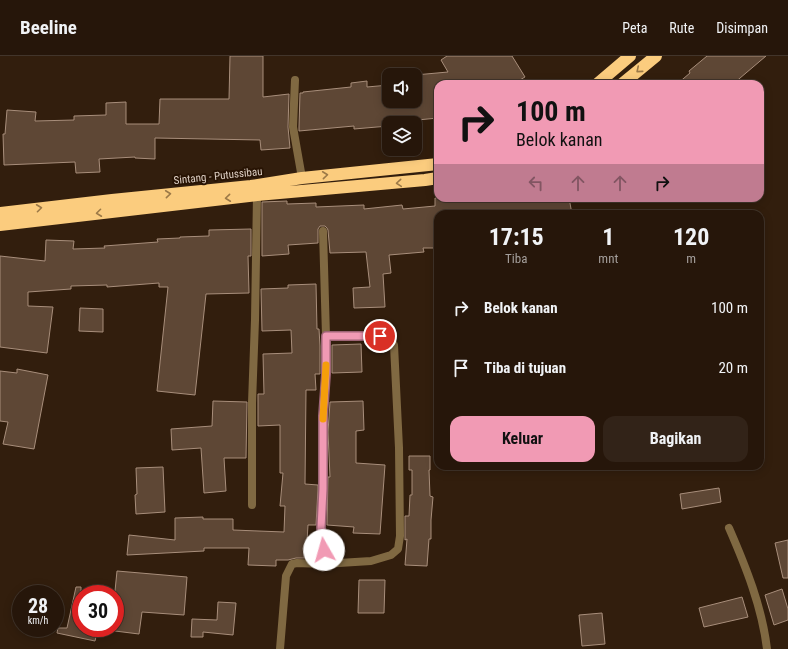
<!DOCTYPE html>
<html lang="id">
<style>
:root{--surface:#26160a;--page:#322318;--text:#f1f3f6;--muted:#a49f9c;--line:#42352b;--accent:#f19ab4}
body{margin:0;font-family:"Roboto Condensed",sans-serif;background:var(--page);color:var(--text);height:100vh;display:flex;flex-direction:column;font-size:15px;white-space:nowrap}
*{box-sizing:border-box;margin:0}
p{font-size:13px;color:var(--muted)}
.icon{flex:none;width:22px;height:22px;fill:none;stroke:currentColor;stroke-width:2;stroke-linecap:round;stroke-linejoin:round}
.map{position:relative;flex:1;overflow:hidden}
.details{position:absolute;left:434px;top:154px;width:330px;height:260px;display:flex;flex-direction:column;background:var(--surface);border-radius:12px;box-shadow:0 2px 10px #0003,0 0 0 1px var(--line)}
.details>*{flex:none}
.hud{position:absolute;left:434px;top:24px;width:330px;height:122px;border-radius:12px;box-shadow:0 2px 10px #0003,0 0 0 1px var(--line);background:#f19ab4;color:#111;overflow:hidden}
.buttons{position:absolute;left:382px;top:12px;display:grid;gap:8px}
.buttons a{display:grid;place-items:center;width:40px;height:40px;border-radius:8px;background:var(--surface);box-shadow:0 2px 10px #0003,0 0 0 1px var(--line);font-size:20px}
.speed{position:absolute;left:12px;top:529px;display:flex;gap:8px;font-size:20px;font-weight:700;text-align:center}
.speed>*{display:grid;place-content:center;width:52px;height:52px;border-radius:50%;background:var(--surface);box-shadow:0 2px 10px #0003,0 0 0 1px var(--line);line-height:1}
.speed small{font-size:10px;font-weight:400}
.speed .limit{border:6px solid #d22;background:#fff;color:#111}
.pin{position:absolute;display:grid;place-items:center;width:34px;height:34px;color:#fff;margin:-17px;border:2px solid #fff;border-radius:50%;box-shadow:0 1px 4px #0007}
.me{position:absolute;width:44px;margin:-22px;rotate:353deg;stroke-linejoin:round;filter:drop-shadow(0 0 3px #0008)}
.turn{display:flex;align-items:center;gap:14px;height:84px;padding:0 16px;font-size:18px}
.turn .icon{width:52px;height:52px;stroke-width:2.5}
.turn b{display:block;font-size:28px;line-height:34px}
.lanes{display:flex;align-items:center;height:38px;padding:0 16px;background:#0003;justify-content:center;gap:20px;direction:ltr}
.lanes .off{opacity:.35}
.eta{display:flex;justify-content:space-evenly;align-items:center;height:68px;text-align:center}
.eta b{font-size:24px;font-weight:700;line-height:28px}
.primary-button{display:flex;gap:8px;margin-top:auto;padding:8px 16px}
.primary-button a{flex:1;height:46px;border-radius:12px;background:var(--accent);color:#111;font-size:16px;font-weight:700;line-height:46px;text-align:center}
.primary-button a+a{background:var(--page);color:var(--text)}
ul{padding:0;list-style:none}
li{display:flex;align-items:center;gap:12px;height:60px;padding:0 16px}
li div{flex:1}
li b{display:block;font-size:15px}
li em{font-style:normal}
header{display:flex;align-items:center;gap:24px;box-sizing:border-box;height:56px;padding:0 20px;background:var(--surface);border-bottom:1px solid var(--line)}
header strong{font-size:19px}
nav{display:flex;gap:22px;margin-inline-start:auto;font-size:14px}
.map>svg:first-child{display:block}
</style>
<header>
<strong>Beeline</strong>
<nav><a>Peta</a><a>Rute</a><a>Disimpan</a></nav>
</header>
<div class="map">
<svg width="788" height="593" viewBox="0 0 788 593">
<rect width="100%" height="100%" fill="#321e0d"/>
<path fill="#5e4735" stroke="#a88e7b" d="M 230,0 L 263,0 L 263,41 L 289,38 L 288,71 L 290,92 L 261,94 L 260,84 L 155,82 L 155,103 L 135,102 L 135,101 L 99,103 L 100,116 L 76,117 L 75,106 L 4,109 L 3,78 L 5,78 L 7,54 L 36,56 L 35,65 L 74,64 L 74,60 L 106,59 L 106,47 L 126,46 L 126,68 L 159,68 L 160,43 L 229,43 Z
M 447,0 L 512,0 L 525,21 L 513,28 L 438,28 L 438,62 L 407,65 L 407,67 L 389,67 L 389,70 L 377,71 L 354,73 L 354,70 L 299,75 L 299,71 L 300,37 L 303,37 L 303,36 L 351,31 L 351,27 L 367,25 L 367,31 L 389,29 L 389,45 L 415,45 L 415,19 L 448,16 L 441,4 Z
M 707,0 L 766,0 L 733,28 L 677,28 L 690,17 L 689,15 Z
M 435,142 L 569,142 L 572,158 L 438,158 L 438,192 L 423,192 L 424,196 L 389,199 L 391,217 L 383,218 L 385,251 L 354,252 L 353,232 L 370,231 L 366,196 L 330,197 L 328,174 L 327,172 L 325,170 L 320,170 L 318,173 L 318,187 L 288,189 L 289,198 L 262,200 L 262,146 L 287,145 L 287,148 L 316,147 L 316,151 L 364,149 L 364,153 L 402,149 L 403,153 L 435,150 Z
M 251,173 L 251,200 L 248,200 L 249,237 L 206,238 L 195,339 L 157,335 L 168,231 L 159,231 L 159,227 L 107,231 L 107,229 L 71,230 L 71,233 L 28,236 L 28,250 L 53,251 L 47,297 L 0,291 L 0,200 L 45,205 L 46,184 L 74,185 L 73,193 L 105,192 L 104,190 L 158,186 L 157,183 L 180,182 L 180,181 L 209,180 L 209,174 Z
M 316,228 L 317,273 L 319,273 L 320,290 L 320,318 L 315,318 L 316,334 L 306,334 L 305,428 L 318,429 L 318,433 L 316,469 L 308,469 L 306,502 L 296,502 L 288,504 L 276,504 L 276,510 L 248,509 L 249,492 L 204,492 L 204,495 L 127,499 L 129,479 L 175,484 L 175,462 L 203,461 L 203,463 L 233,463 L 233,474 L 284,476 L 285,450 L 280,450 L 283,417 L 280,417 L 280,369 L 258,370 L 258,338 L 264,338 L 263,298 L 292,297 L 291,274 L 262,275 L 261,233 L 288,232 L 288,229 Z
M 80,252 L 103,253 L 103,276 L 79,275 Z
M 361,288 L 362,316 L 332,317 L 332,289 Z
M 17,313 L 48,319 L 34,393 L 3,388 L 8,366 L 0,365 L 0,315 L 17,317 Z
M 213,345 L 247,346 L 246,402 L 224,402 L 226,435 L 204,437 L 201,392 L 172,394 L 171,373 L 212,370 Z
M 363,345 L 364,374 L 356,375 L 356,407 L 385,409 L 380,478 L 353,477 L 354,471 L 327,469 L 328,421 L 330,421 L 328,376 L 330,346 Z
M 409,400 L 430,400 L 430,414 L 429,414 L 430,440 L 433,441 L 431,464 L 431,483 L 429,483 L 427,510 L 405,509 L 407,483 L 405,484 L 405,460 L 409,460 L 410,439 L 412,439 L 412,414 L 409,414 Z
M 163,411 L 165,456 L 136,458 L 135,439 L 137,438 L 136,412 Z
M 719,432 L 721,446 L 682,453 L 680,438 Z
M 788,484 L 788,522 L 783,522 L 775,487 Z
M 117,515 L 187,521 L 184,559 L 142,556 L 139,578 L 115,575 L 115,535 Z
M 359,524 L 385,524 L 384,557 L 358,557 Z
M 76,531 L 81,531 L 81,572 L 98,572 L 95,585 L 57,577 L 58,572 L 67,572 Z
M 782,533 L 788,553 L 788,564 L 774,569 L 765,539 Z
M 742,541 L 748,561 L 704,571 L 699,552 Z
M 218,546 L 236,547 L 233,579 L 203,576 L 203,581 L 191,581 L 192,563 L 217,564 Z
M 602,557 L 605,588 L 582,590 L 579,559 Z"/>
<g fill="none" stroke-linecap="round" stroke-linejoin="round">
<path stroke="#806942" stroke-width="8" d="M 295,24 L 293,71 L 302,122
M 323,175 L 326,280
M 252,449 L 252,347 L 255,264 L 257,139
M 729,472 C 746,511 762,551 767,593
M 280,593 L 286,520 L 292,508 L 297,507 L 323,508 L 371,505 L 391,499 L 398,493 L 400,480 L 399,392 L 394,289 L 391,282 L 380,280 L 326,280 L 326,318 L 323,360 L 323,433 L 321,472 L 324,494 L 323,508"/>
<path stroke="#fbcc7e" stroke-width="12" d="M 597,28 L 630,0
M 622,28 L 656,0
M 0,157 L 112,144 L 251,130 L 302,122 L 438,108
M 0,169 L 257,139 L 425,124 L 438,122"/>
</g>
<defs><path id="oneway-chevron" d="M-2-3.5L2.5 0L-2 3.5" fill="none" stroke-width="1.6" stroke-linecap="round" stroke-linejoin="round"/></defs>
<g stroke="#9c7947">
<use href="#oneway-chevron" transform="translate(639 14) rotate(140)"/>
<use href="#oneway-chevron" transform="translate(325 119) rotate(-6)"/>
<use href="#oneway-chevron" transform="translate(399 127) rotate(175)"/>
<use href="#oneway-chevron" transform="translate(168 138) rotate(-6)"/>
<use href="#oneway-chevron" transform="translate(228 142) rotate(174)"/>
<use href="#oneway-chevron" transform="translate(39 152) rotate(-7)"/>
<use href="#oneway-chevron" transform="translate(99 157) rotate(173)"/>
</g>
<g fill="none" stroke-linecap="round" stroke-linejoin="round">
<g stroke="#9d6475" stroke-width="10">
<path id="route" d="M 324,494 L 321,472 L 323,433 L 323,360 L 326,318 L 326,280 L 380,280"/>
</g>
<use href="#route" stroke="#f19ab4" stroke-width="7"/>
<path stroke="#f59e0b" stroke-width="7" d="M 323,363 L 326,309"/>
</g>
<g text-anchor="middle" dominant-baseline="central" stroke-width="4" stroke-linejoin="round" paint-order="stroke">
<g font-size="11" fill="#dfd1c6" stroke="#281404">
<text transform="translate(218 120) rotate(-6)">Sintang - Putussibau</text>
</g>
</g>
</svg>
<div class="buttons">
<a><svg class="icon" aria-label="sound" viewBox="0 0 24 24"><path d="M4 9h4l5-4v14l-5-4H4zM17 9q2 3 0 6"/></svg></a>
<a><svg class="icon" aria-label="layers" viewBox="0 0 24 24"><path d="M12 4l9 5-9 5-9-5zM3 14l9 5 9-5"/></svg></a>
</div>
<div class="speed"><div>28<small>km/h</small></div><div class="limit">30</div></div>
<div class="pin" style="left:380px;top:280px;background:#d93025"><svg class="icon" aria-label="arrive" viewBox="0 0 24 24"><path d="M6 21V4h12l-3 4 3 4H6"/></svg></div>
<svg class="me" style="left:324px;top:494px" viewBox="-20 -20 40 40"><circle r="19" fill="#fff"/><path d="M0-13L10 11 0 6-10 11z" fill="#f19ab4"/></svg>
<div class="hud">
<div class="turn"><svg class="icon" aria-label="right" viewBox="0 0 24 24"><path d="M7 20v-9h11M14 6l5 5-5 5"/></svg><div><b>100 m</b>Belok kanan</div></div>
<div class="lanes"><svg class="icon off" aria-label="left" viewBox="0 0 24 24"><path d="M17 20v-9H6M10 6l-5 5 5 5"/></svg><svg class="icon off" aria-label="ahead" viewBox="0 0 24 24"><path d="M12 20V5M6 11l6-6 6 6"/></svg><svg class="icon off" aria-label="ahead" viewBox="0 0 24 24"><path d="M12 20V5M6 11l6-6 6 6"/></svg><svg class="icon" aria-label="right" viewBox="0 0 24 24"><path d="M7 20v-9h11M14 6l5 5-5 5"/></svg></div>
</div>
<section class="details">
<div class="eta">
<div><b>17:15</b><p>Tiba</p></div>
<div><b>1</b><p>mnt</p></div>
<div><b>120</b><p>m</p></div>
</div>
<ul>
<li><svg class="icon" aria-label="right" viewBox="0 0 24 24"><path d="M7 20v-9h11M14 6l5 5-5 5"/></svg><div><b>Belok kanan</b></div><em>100 m</em></li>
<li><svg class="icon" aria-label="arrive" viewBox="0 0 24 24"><path d="M6 21V4h12l-3 4 3 4H6"/></svg><div><b>Tiba di tujuan</b></div><em>20 m</em></li>
</ul>
<div class="primary-button"><a>Keluar</a><a>Bagikan</a></div>
</section>
</div>
